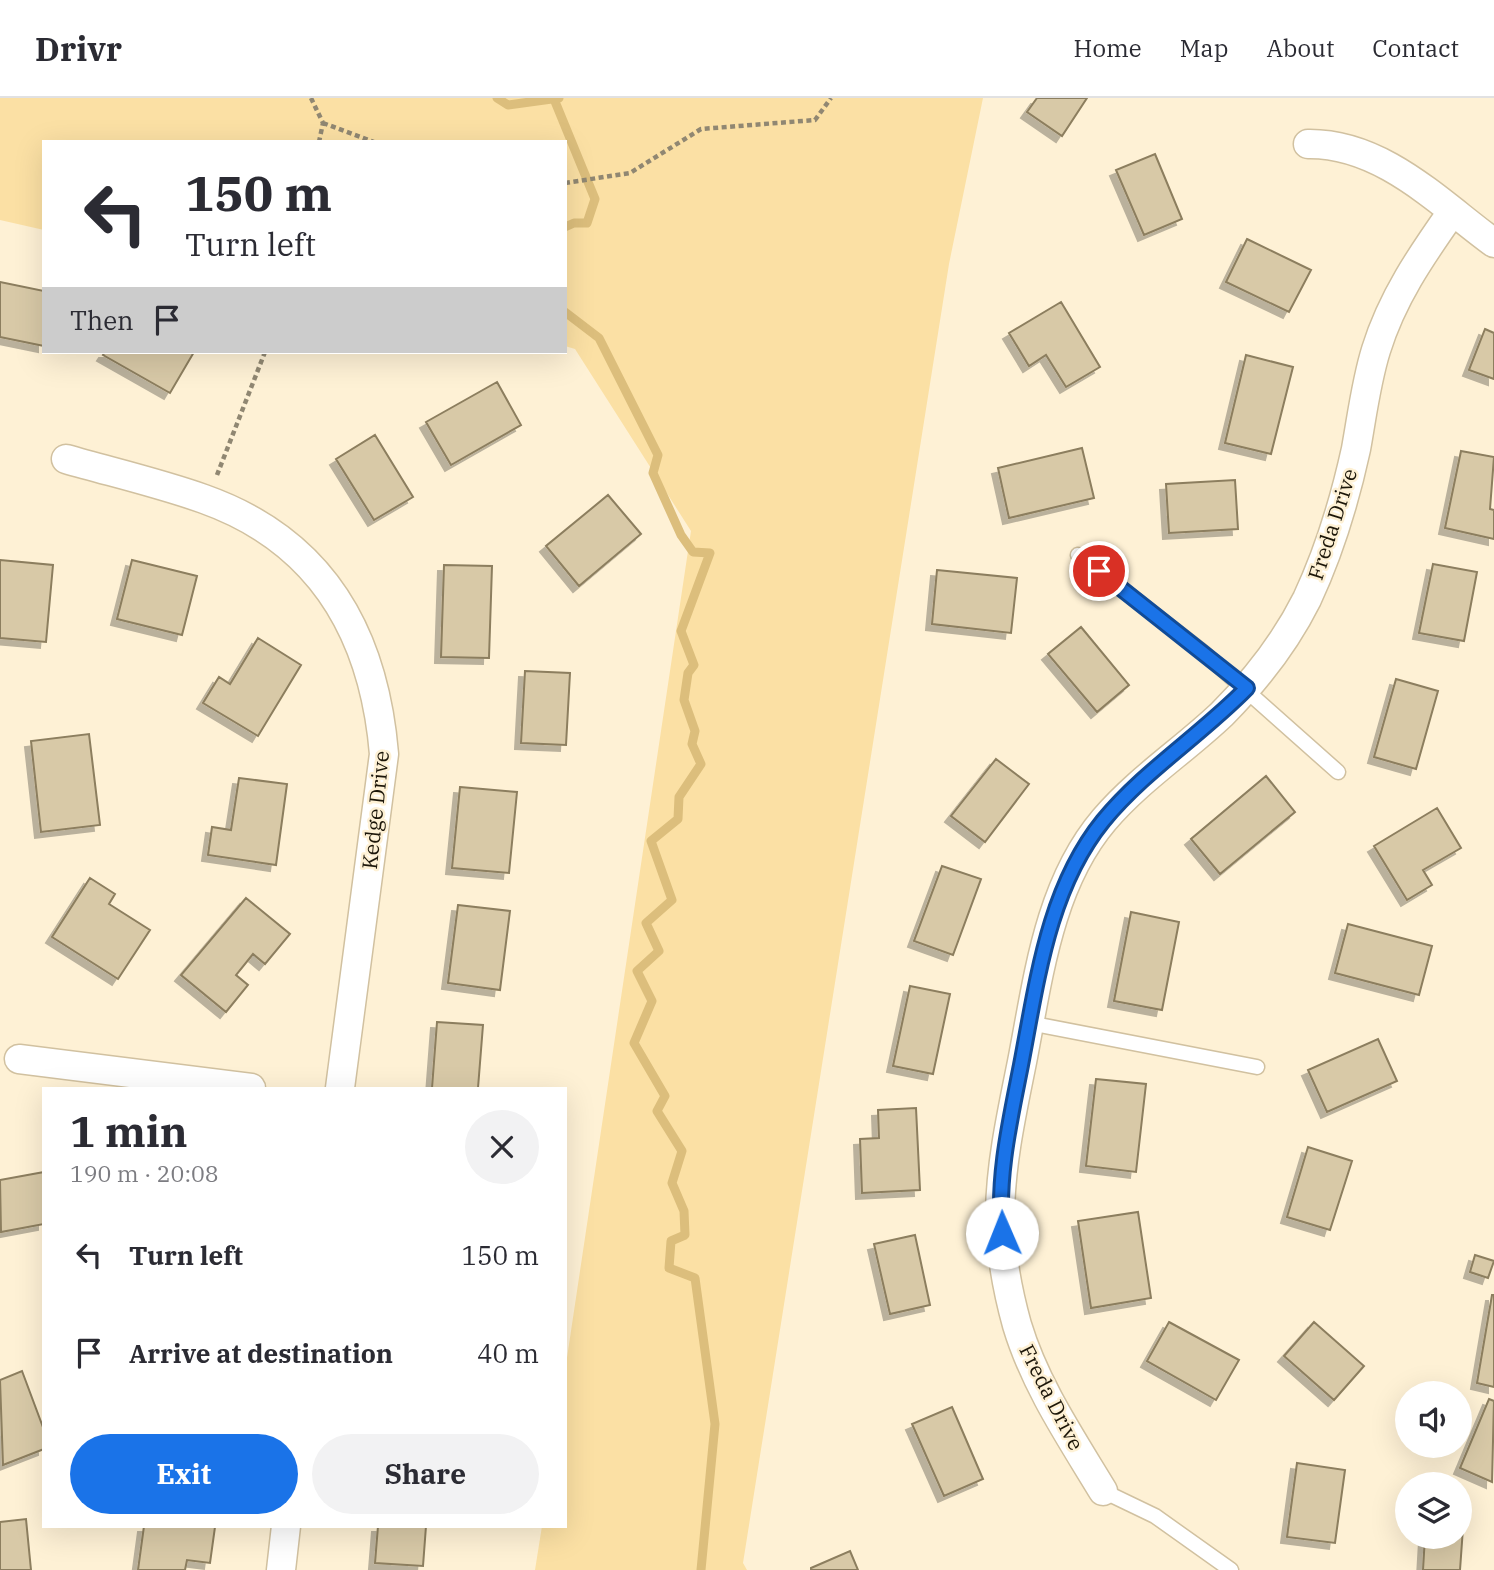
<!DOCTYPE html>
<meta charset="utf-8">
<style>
:root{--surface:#fff;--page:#f2f2f3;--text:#2b2b33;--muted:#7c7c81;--line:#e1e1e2;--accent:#1a73e8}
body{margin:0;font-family:"IBM Plex Serif",serif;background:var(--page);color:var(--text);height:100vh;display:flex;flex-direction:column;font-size:26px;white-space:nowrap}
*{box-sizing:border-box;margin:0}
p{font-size:23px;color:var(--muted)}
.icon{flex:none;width:38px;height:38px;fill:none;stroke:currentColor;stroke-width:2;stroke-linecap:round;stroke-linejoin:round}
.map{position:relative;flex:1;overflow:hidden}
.side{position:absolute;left:42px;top:989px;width:525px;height:441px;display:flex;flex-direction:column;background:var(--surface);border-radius:0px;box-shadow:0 7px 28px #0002}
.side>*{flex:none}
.banner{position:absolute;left:42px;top:42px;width:525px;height:214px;border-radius:0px;box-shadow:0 7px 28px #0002;background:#fff;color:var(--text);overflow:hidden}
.controls{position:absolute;left:1395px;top:1283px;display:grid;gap:14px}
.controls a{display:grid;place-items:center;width:77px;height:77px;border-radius:50%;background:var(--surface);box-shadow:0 7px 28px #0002;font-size:35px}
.pin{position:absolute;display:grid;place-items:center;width:60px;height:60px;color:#fff;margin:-30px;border:4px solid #fff;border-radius:50%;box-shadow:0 2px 7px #0007}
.me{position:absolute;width:77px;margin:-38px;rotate:359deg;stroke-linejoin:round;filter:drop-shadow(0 0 5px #0008)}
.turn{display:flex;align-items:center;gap:24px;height:147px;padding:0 28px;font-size:32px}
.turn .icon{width:91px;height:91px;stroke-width:2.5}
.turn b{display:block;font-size:49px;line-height:60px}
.then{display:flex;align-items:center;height:66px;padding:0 28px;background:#0003;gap:14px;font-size:26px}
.round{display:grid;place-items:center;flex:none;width:74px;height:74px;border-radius:37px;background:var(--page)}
.headline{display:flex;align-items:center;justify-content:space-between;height:119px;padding:0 28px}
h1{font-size:42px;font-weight:800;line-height:52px}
.cta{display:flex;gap:14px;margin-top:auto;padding:14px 28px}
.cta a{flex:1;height:80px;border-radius:42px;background:var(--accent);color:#fff;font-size:28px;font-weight:800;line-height:80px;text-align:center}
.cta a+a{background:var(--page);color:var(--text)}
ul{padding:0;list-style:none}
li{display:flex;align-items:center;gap:21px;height:98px;padding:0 28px}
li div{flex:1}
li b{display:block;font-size:26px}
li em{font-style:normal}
header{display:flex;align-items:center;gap:42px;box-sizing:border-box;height:98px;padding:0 35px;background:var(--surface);border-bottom:2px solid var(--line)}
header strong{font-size:33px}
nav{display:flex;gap:38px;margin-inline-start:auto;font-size:24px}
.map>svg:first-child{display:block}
</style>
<header>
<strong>Drivr</strong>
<nav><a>Home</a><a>Map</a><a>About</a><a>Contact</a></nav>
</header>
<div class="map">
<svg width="1494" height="1472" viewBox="0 0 1494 1472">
<defs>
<filter id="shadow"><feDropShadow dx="-6" dy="6" stdDeviation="0" flood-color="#0004"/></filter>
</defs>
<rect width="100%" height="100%" fill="#fef1d5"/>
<path fill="#fbe0a4" d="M 0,0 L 983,0 L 949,166 L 743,1465 L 747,1472 L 535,1472 L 542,1428 L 565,1428 L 565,1273 L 691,433 L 575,251 L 565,248 L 565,44 L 44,44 L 44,132 L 0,122 Z"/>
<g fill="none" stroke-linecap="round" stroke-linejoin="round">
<path stroke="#dcbe7c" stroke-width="9" d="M 497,0 L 508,7 L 559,0
M 554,1 L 595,101 L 587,125 L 574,125 L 565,129
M 565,214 L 599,240 L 658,357 L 653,375 L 681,437 L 693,454 L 710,455 L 681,533 L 694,567 L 688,575 L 684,602 L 695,633 L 692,646 L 701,666 L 679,699 L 678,721 L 651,743 L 672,802 L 646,825 L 659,853 L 637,873 L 652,903 L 634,945 L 665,998 L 657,1013 L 682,1053 L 672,1085 L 684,1113 L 685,1137 L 671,1143 L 669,1170 L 695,1180 L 715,1326 L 701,1472"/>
</g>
<path fill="#d8c9a7" stroke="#8c7e5e" stroke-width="2" filter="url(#shadow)" d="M 1037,0 L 1087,0 L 1062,38 L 1027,14 Z
M 1155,56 L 1182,121 L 1144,137 L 1116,72 Z
M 1247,141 L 1311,172 L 1289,214 L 1226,184 Z
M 0,184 L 44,193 L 44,248 L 0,239 Z
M 1061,204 L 1100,269 L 1066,289 L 1046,257 L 1029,268 L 1009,235 Z
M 1485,231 L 1494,235 L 1494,281 L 1469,272 Z
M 105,254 L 194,254 L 170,295 L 103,257 Z
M 1246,257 L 1293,269 L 1271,356 L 1225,345 Z
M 497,284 L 521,327 L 451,367 L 426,324 Z
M 375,337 L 413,399 L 374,422 L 336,361 Z
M 1082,350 L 1094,400 L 1009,420 L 998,370 Z
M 1461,353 L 1494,359 L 1490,411 L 1494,412 L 1494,441 L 1445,430 Z
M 1235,382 L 1238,431 L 1169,435 L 1166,386 Z
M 608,397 L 641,436 L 579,488 L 546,448 Z
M 0,462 L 53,467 L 46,544 L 0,540 Z
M 132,462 L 197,478 L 182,537 L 117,521 Z
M 1433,466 L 1477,474 L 1464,543 L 1419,535 Z
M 444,467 L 492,468 L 489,560 L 441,559 Z
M 937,472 L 1017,480 L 1011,535 L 932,526 Z
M 1081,529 L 1129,587 L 1097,614 L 1048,556 Z
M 258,540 L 301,567 L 258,638 L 203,605 L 219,579 L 230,586 Z
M 525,573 L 570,575 L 566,647 L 521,645 Z
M 1396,581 L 1438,593 L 1416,671 L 1374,659 Z
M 89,636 L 100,727 L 41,734 L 31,643 Z
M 996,661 L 1029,686 L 985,744 L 951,718 Z
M 1266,678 L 1295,714 L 1220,776 L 1191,741 Z
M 239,680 L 287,686 L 276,767 L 208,757 L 212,729 L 231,732 Z
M 460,689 L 517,694 L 509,775 L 452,770 Z
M 1437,710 L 1461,750 L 1423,772 L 1432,787 L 1407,802 L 1374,748 Z
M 942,768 L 981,781 L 953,857 L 914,843 Z
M 90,780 L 115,796 L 109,806 L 150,832 L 118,881 L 52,839 Z
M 246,800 L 290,836 L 265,866 L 253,856 L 236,877 L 248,887 L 226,914 L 181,877 Z
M 458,807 L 510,813 L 500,892 L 448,885 Z
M 1131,814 L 1179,824 L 1162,912 L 1114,903 Z
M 1348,826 L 1432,848 L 1419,897 L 1335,875 Z
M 910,888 L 950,896 L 933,976 L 893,968 Z
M 437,924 L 483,927 L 478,990 L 432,990 Z
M 1378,941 L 1397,983 L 1327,1014 L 1308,972 Z
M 1096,981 L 1146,986 L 1136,1074 L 1086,1068 Z
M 916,1010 L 920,1092 L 862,1095 L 860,1041 L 879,1040 L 878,1012 Z
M 1308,1049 L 1352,1063 L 1330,1132 L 1287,1119 Z
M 44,1074 L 44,1126 L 1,1134 L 0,1082 Z
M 1138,1114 L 1151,1200 L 1091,1210 L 1078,1123 Z
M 915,1137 L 930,1207 L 890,1216 L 874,1146 Z
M 1475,1157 L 1494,1163 L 1488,1180 L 1470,1174 Z
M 1492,1197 L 1494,1197 L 1494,1289 L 1477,1285 Z
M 1169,1224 L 1239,1262 L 1216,1302 L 1147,1263 Z
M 1314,1224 L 1364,1268 L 1334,1302 L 1284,1258 Z
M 22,1273 L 44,1332 L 44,1351 L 3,1367 L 0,1282 Z
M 1489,1301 L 1494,1303 L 1492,1384 L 1460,1370 Z
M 952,1309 L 983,1381 L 944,1398 L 912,1326 Z
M 1297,1365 L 1345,1372 L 1335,1445 L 1287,1439 Z
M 26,1421 L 31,1472 L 0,1472 L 0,1424 Z
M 144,1428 L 215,1429 L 210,1465 L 187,1462 L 185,1472 L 138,1472 Z
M 378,1428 L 426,1428 L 423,1468 L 375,1465 Z
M 1460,1430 L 1463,1430 L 1460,1472 L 1423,1472 L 1425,1438 L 1460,1438 Z
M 850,1453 L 858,1472 L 811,1472 L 811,1470 Z"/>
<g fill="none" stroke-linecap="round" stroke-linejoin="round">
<g stroke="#d1c1a0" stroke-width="17">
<path id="service" d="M 1078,457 L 1204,555 L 1338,674
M 1029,925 L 1257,969
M 1103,1393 L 1155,1418 L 1231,1472"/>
</g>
<g stroke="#d1c1a0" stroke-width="31">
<path id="minor" d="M 1308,46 C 1382,45 1438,104 1494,145
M 66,361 C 111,374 159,385 204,401 C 322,443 374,536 384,656 L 340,990
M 19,961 L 251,990
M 1103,1393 C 1071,1340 1035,1287 1017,1227 C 1007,1191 1000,1151 1000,1114 C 1001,1063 1012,1014 1022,964 C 1038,882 1048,788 1104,722 C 1139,681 1183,653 1222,616 C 1255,583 1286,543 1307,501 C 1329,454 1345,401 1356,351 C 1362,318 1366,284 1376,252 C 1392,200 1421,158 1452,114
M 281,1472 L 286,1428"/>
</g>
<path stroke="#908772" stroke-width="4.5" stroke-dasharray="5 3.5" stroke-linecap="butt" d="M 311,0 L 323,25 L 319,44
M 323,25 L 374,44
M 565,85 L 630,75 L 701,31 L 815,22 L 831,0
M 217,377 L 265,254"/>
<use href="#service" stroke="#fff" stroke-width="14"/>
<use href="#minor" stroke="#fff" stroke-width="28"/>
</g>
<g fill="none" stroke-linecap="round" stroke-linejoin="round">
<g stroke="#114b97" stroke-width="18">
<path id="route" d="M 1002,1135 C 997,1078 1010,1023 1021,967 C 1037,884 1048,791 1103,723 C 1144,673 1201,637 1247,590 L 1099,473"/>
</g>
<use href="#route" stroke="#1a73e8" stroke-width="12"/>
</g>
<g text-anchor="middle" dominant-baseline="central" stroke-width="5" stroke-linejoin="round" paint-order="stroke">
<g font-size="21" fill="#1c1609" stroke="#fef1d5">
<text transform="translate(1332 426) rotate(-72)">Freda Drive</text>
<text transform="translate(375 712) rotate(-84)">Kedge Drive</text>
<text transform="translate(1052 1299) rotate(63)">Freda Drive</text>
</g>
</g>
</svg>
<div class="controls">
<a><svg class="icon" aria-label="sound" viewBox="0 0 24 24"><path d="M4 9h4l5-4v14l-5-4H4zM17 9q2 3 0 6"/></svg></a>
<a><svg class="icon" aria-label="layers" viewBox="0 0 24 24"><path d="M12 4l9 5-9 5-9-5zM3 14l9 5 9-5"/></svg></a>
</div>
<div class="pin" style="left:1099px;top:473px;background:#d93025"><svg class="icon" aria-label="arrive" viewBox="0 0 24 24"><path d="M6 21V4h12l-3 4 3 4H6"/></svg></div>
<svg class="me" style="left:1002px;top:1135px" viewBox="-20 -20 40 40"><circle r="19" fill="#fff"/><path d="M0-13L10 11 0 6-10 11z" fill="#1a73e8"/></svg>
<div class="banner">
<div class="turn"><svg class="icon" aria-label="left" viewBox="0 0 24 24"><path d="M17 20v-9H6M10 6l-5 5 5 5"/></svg><div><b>150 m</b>Turn left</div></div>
<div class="then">Then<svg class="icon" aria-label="arrive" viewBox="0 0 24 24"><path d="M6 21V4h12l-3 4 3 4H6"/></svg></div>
</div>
<section class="side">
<div class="headline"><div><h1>1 min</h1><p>190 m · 20:08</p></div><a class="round"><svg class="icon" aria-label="close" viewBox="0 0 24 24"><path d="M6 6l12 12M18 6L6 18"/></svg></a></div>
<ul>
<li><svg class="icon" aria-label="left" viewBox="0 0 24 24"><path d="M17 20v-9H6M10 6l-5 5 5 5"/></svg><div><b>Turn left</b></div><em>150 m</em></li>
<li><svg class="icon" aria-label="arrive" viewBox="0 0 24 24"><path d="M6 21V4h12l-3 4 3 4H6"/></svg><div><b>Arrive at destination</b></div><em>40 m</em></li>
</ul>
<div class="cta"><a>Exit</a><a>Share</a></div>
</section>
</div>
